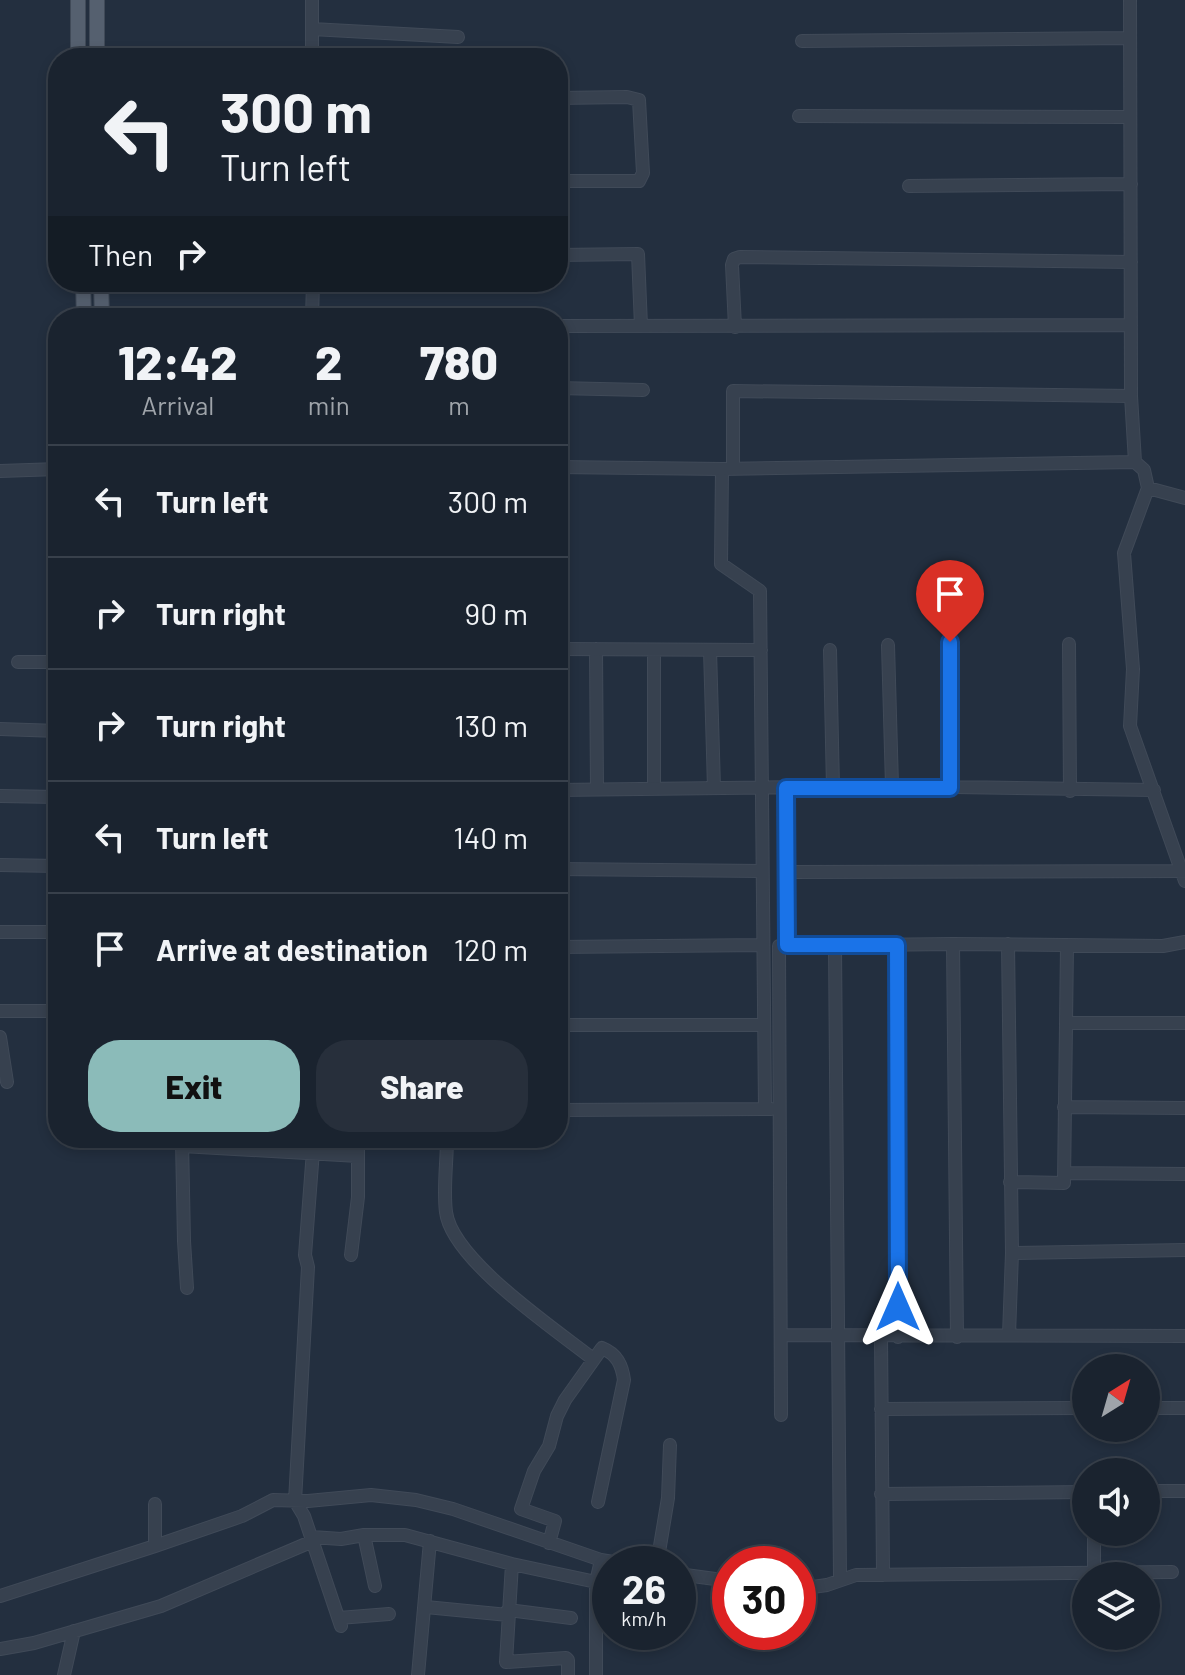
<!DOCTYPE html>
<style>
:root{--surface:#1a232f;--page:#272f3b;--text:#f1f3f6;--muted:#9fa4aa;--line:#38404b;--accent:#8bbbb9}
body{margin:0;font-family:Barlow,sans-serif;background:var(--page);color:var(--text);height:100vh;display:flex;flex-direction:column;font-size:30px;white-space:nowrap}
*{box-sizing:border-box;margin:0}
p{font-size:26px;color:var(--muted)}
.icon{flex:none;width:44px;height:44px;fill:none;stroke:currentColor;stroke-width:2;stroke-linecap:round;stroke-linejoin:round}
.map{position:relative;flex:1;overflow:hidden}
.side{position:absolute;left:48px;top:308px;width:520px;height:840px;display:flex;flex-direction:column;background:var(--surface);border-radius:32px;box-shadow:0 4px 12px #0003,0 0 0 2px var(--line)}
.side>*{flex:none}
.hud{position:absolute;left:48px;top:48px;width:520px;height:244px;border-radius:32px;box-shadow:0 4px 12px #0003,0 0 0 2px var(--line);background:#1a232f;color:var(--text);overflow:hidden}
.needle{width:52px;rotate:37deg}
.tools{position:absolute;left:1072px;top:1354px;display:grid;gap:16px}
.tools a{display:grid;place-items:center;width:88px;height:88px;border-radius:50%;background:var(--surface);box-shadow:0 4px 12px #0003,0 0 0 2px var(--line);font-size:40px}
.speed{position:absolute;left:592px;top:1546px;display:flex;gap:16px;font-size:40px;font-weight:700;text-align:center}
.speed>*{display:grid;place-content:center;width:104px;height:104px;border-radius:50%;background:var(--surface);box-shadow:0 4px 12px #0003,0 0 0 2px var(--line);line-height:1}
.speed small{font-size:20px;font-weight:400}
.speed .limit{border:12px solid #d22;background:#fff;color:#111}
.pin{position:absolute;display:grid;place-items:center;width:68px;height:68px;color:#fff;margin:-82px -34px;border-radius:50% 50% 50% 0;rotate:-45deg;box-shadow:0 0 8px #0007}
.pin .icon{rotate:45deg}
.me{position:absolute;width:88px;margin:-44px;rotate:0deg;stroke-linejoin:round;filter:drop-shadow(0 0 6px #0008)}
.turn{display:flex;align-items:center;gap:28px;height:168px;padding:0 40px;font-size:36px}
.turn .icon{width:104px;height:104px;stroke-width:2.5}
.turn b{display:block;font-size:56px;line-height:68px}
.then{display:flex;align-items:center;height:76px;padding:0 40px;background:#0003;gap:16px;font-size:30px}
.eta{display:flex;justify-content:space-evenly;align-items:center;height:136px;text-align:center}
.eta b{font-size:48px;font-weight:800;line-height:56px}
.action{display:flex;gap:16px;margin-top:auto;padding:16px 40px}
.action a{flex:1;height:92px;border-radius:32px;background:var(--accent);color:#111;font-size:32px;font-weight:800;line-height:92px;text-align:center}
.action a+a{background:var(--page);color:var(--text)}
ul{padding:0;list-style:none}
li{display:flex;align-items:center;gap:24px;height:112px;padding:0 40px;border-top:2px solid var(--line)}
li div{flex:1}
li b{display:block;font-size:30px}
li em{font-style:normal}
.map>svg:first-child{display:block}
</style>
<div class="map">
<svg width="1185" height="1675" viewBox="0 0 1185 1675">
<rect width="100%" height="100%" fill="#232f3f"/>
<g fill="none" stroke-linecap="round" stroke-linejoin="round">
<g stroke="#404a58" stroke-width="14">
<path id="minor" d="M 312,0 L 312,58
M 1130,0 L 1131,396 L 1135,462 L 1144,470 L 1148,488 L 1124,553 L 1133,669 L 1130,726 L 1185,881
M 312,29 L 458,37
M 802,41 L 1130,38
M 558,98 L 627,97 L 639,100 L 643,173 L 639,181 L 558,181
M 799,116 L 1130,117
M 909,186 L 1131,184
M 558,255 L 638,254 L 641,326
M 312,318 L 313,282
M 558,326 L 1131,325
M 735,327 L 732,265 L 734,259 L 740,257 L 1131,262
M 558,388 L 643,390
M 558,467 L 722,469 L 1135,462
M 733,468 L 733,391 L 1131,396
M 722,469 L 721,564 L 760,591 L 765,1109
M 0,471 L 58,469
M 1148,488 L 1185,498
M 950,642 L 950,788
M 1069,644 L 1070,791
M 888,645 L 892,786
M 558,649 L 761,650
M 596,649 L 597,789
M 654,650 L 654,788
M 710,650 L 714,788
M 830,650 L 833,788
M 18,662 L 58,662
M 0,729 L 58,731
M 786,788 L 787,945
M 558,790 L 892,786 L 1154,790
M 0,796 L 58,797
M 0,865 L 58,866
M 558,869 L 762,871
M 786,872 L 1185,871
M 0,932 L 58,932
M 953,944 L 957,1337
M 1008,944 L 1012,1253 L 1009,1335
M 835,945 L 840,1579
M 897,945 L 898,1337
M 558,947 L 763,945
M 0,1011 L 58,1011
M 1066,1023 L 1185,1023
M 558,1025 L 763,1025
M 0,1037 L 7,1082
M 1064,1107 L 1185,1108
M 558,1110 L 771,1109
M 314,1138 L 305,1255 L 308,1267 L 295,1501 L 304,1516 L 341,1626
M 447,1138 C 447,1162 443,1189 446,1212 C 452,1260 555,1329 593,1359
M 182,1141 L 184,1241 L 187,1288
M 182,1146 L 358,1156
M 1065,1173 L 1185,1174
M 1010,1182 L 1064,1183 L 1067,946
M 1012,1253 L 1185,1250
M 351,1255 L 358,1197 L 358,1138
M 781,1335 L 1185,1336
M 881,1336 L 883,1575
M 1146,1408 L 1185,1408
M 881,1409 L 1086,1408
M 781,1415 L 779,946 L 953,944 L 1163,946 L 1185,942
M 1146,1491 L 1185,1491
M 881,1494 L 1086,1492
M 155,1504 L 155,1546
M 1094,1532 L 1094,1573
M 364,1535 L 375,1586
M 312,1537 L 341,1539 L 364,1535 L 405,1535 L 512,1564 L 596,1582
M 549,1543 L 555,1521 L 521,1509 L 534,1471 L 549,1446 L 557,1416 L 565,1400 L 602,1348 C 617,1354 622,1365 624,1380 L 598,1502
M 512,1564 L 506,1662 L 566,1658 L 568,1660 L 568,1675
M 657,1564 L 668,1498 L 670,1445
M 678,1574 L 730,1581
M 798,1589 L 827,1585 L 856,1575 L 1172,1572
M 0,1596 L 155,1546 L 242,1516 L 273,1500 L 308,1501 L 371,1495 L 416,1500 L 453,1509 L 601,1560 L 625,1564
M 426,1607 L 508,1615
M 508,1610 L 571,1618
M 339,1618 L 389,1614
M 0,1649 L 34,1643 L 161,1606 L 313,1541
M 64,1675 L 74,1631
M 418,1675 L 430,1541
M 596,1675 L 596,1582 L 601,1560"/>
</g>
<g stroke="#404a58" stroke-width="16">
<path id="major" d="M 78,0 L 78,58
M 97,0 L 97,58
M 83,282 L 84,318
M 101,282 L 102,318"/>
</g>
<use href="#minor" stroke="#37414f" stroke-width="12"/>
<use href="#major" stroke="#55606f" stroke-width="14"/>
</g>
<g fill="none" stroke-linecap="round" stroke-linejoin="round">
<g stroke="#114b97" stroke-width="20">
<path id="route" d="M 898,1307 L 897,945 L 787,945 L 786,788 L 950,788 L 950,642"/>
</g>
<use href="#route" stroke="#1a73e8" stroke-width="14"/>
</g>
</svg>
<div class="tools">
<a><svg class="needle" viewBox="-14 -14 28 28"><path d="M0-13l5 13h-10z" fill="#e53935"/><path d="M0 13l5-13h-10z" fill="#9fa4aa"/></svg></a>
<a><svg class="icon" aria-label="sound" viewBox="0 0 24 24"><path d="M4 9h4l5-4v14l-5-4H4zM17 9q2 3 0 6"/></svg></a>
<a><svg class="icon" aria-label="layers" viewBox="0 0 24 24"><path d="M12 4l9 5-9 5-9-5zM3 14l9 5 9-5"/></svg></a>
</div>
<div class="speed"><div>26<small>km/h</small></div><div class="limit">30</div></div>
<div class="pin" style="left:950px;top:642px;background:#d93025"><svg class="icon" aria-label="arrive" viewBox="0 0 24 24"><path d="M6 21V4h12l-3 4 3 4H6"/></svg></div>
<svg class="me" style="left:898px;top:1307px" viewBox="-20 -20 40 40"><path d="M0-17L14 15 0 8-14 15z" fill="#1a73e8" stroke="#fff" stroke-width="4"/></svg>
<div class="hud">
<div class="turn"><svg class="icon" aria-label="left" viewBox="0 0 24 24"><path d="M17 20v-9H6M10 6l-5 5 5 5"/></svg><div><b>300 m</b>Turn left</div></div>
<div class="then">Then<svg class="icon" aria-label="right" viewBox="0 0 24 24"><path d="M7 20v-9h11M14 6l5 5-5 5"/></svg></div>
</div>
<section class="side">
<div class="eta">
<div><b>12:42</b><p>Arrival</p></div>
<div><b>2</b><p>min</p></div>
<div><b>780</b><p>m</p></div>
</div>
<ul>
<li><svg class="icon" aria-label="left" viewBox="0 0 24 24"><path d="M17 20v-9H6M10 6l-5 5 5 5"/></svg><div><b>Turn left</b></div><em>300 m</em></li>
<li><svg class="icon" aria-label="right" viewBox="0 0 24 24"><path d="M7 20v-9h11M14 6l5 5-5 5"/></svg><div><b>Turn right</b></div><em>90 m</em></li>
<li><svg class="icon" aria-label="right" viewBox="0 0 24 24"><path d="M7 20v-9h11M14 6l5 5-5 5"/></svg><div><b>Turn right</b></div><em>130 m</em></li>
<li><svg class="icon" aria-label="left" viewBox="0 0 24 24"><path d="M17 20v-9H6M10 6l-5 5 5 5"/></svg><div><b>Turn left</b></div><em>140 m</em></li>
<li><svg class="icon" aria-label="arrive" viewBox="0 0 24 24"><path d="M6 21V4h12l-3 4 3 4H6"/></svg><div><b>Arrive at destination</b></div><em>120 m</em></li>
</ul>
<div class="action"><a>Exit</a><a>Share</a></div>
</section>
</div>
